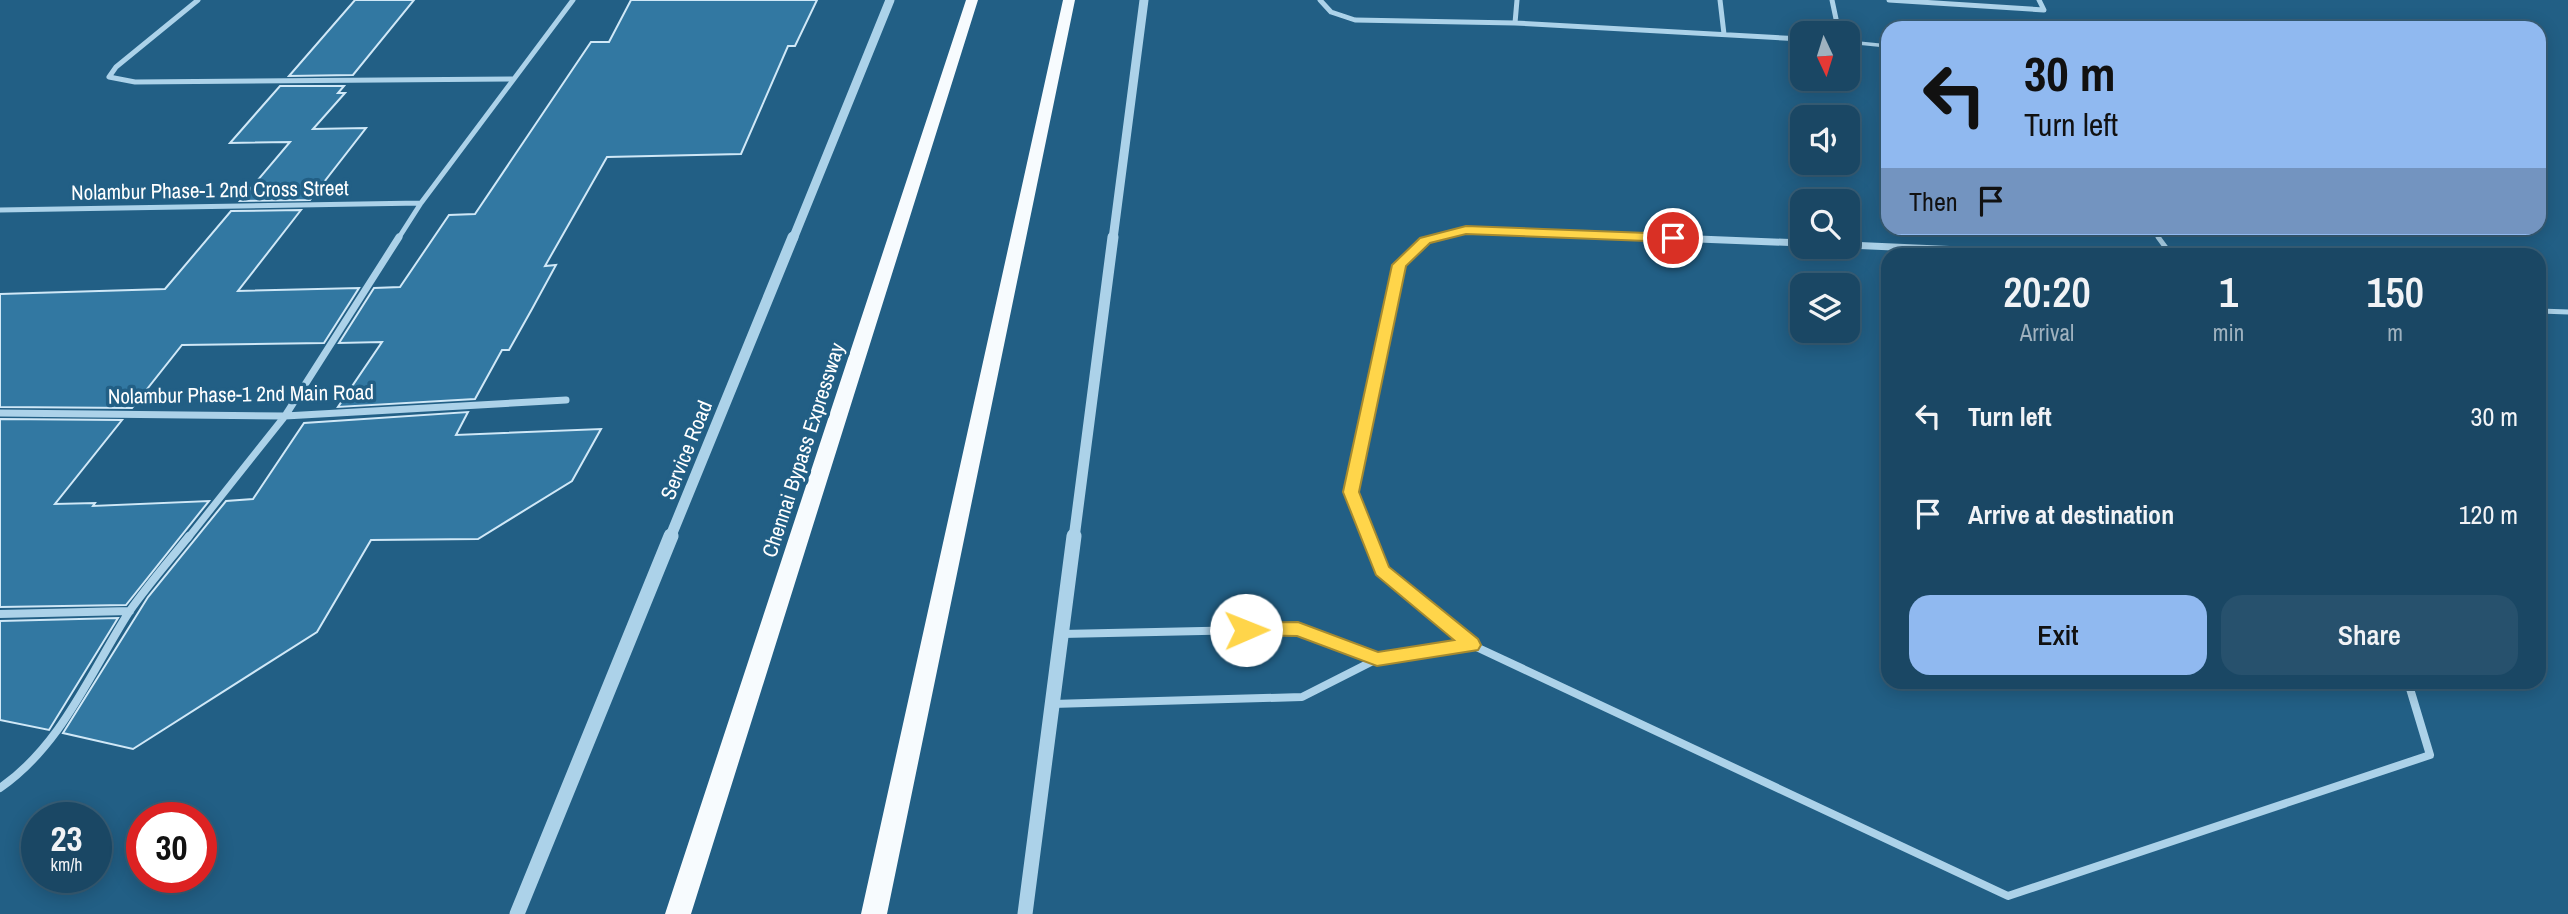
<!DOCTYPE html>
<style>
:root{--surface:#1a4764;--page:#27516d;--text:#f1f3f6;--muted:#9fb2bf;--line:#385f78;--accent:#90b9f0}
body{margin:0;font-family:"Archivo Narrow",sans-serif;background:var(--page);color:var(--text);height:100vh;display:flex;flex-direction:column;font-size:26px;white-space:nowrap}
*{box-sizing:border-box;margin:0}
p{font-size:23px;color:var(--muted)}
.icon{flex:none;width:38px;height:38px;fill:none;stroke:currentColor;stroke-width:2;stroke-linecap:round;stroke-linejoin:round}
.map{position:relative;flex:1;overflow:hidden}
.details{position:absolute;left:1881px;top:248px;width:665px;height:441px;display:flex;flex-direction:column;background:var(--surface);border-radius:21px;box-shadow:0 4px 18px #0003,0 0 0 2px var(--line)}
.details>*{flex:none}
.banner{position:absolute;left:1881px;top:21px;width:665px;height:214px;border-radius:21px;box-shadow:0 4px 18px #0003,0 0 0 2px var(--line);background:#90b9f0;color:#111;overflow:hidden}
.needle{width:46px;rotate:176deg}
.controls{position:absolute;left:1790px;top:21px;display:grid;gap:14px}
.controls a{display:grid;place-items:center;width:70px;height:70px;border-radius:14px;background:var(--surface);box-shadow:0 4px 18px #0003,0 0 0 2px var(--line);font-size:35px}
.speed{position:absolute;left:21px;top:802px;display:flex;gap:14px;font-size:35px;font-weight:700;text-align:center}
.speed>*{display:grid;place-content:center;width:91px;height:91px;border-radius:50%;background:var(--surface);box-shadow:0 4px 18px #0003,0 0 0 2px var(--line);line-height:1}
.speed small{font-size:18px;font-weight:400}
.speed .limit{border:10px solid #d22;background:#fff;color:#111}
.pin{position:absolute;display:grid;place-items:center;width:60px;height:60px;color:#fff;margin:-30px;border:4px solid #fff;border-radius:50%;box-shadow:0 2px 7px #0007}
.me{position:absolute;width:77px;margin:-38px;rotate:89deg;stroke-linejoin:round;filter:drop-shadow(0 0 5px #0008)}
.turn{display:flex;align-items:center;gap:24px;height:147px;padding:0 28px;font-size:32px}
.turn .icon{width:91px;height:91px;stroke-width:2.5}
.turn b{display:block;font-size:49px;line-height:60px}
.then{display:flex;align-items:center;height:66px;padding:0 28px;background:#0003;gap:14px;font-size:26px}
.eta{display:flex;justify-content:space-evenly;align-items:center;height:119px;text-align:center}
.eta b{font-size:42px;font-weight:600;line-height:49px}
.primary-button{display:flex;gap:14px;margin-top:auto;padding:14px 28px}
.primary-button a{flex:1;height:80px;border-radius:21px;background:var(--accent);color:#111;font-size:28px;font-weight:600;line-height:80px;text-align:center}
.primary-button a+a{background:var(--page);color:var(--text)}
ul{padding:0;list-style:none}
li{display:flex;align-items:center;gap:21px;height:98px;padding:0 28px}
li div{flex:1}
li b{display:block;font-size:26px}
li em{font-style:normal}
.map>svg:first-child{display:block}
</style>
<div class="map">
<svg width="2568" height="914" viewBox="0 0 2568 914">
<rect width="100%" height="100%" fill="#225f85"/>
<path fill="#3278a2" stroke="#d0e8f7" stroke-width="2" d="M 355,0 L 414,0 L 353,75 L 289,76 Z
M 631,0 L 817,0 L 795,46 L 788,46 L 741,154 L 607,157 L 545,266 L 556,265 L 532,309 L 509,350 L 502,350 L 475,399 L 338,407 L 382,342 L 339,343 L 374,288 L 400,287 L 449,215 L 475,214 L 591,42 L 609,42 Z
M 280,86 L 344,86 L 338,93 L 345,93 L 313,129 L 366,128 L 310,200 L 240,201 L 290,142 L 230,143 Z
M 301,210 L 238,291 L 359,288 L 324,343 L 182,345 L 132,408 L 0,407 L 0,294 L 165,289 L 231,211 Z
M 468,412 L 456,435 L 601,429 L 572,481 L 478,539 L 371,540 L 317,632 L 133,749 L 63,733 L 148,597 L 226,501 L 253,499 L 304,423 Z
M 0,419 L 122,420 L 55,504 L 95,503 L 93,506 L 209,501 L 126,605 L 0,607 Z
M 118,618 L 49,730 L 0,720 L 0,621 Z"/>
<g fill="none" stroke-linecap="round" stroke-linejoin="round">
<path stroke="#acd2e9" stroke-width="3.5" d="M 1848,42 L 1888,46
M 2152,228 L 2160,239"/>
<path stroke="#acd2e9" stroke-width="5" d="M 2158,237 L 2172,256
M 2539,311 L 2568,312"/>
<path stroke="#acd2e9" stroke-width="5" d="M 198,0 L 116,67 L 109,77 L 135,82 L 513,79
M 1320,0 L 1331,12 L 1355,20 L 1515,23 L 1802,39
M 1720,0 L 1724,34
M 1832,0 L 1839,33
M 1889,0 L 2044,10 L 2039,0
M 1515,23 L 1517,0
M 0,210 L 421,203
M 398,239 L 421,203 L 573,0
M 1433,239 L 1466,230 L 1694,239"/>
<path stroke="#acd2e9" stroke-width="7" d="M 1648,237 L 1802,243
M 1848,245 L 2095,256
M 0,413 L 285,416 L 566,400
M 188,538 L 285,416 L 399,237
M 1369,538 L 1351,492 L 1399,265 L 1425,241 L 1440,237"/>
<path stroke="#acd2e9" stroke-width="8" d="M 1369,536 L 1382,570 L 1472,645 L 2008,896 L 2430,755 L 2408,682
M 0,614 L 130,611
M 1062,634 L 1298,629 L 1377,659
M 1052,704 L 1302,697 L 1377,659 L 1472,645
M 0,788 C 62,745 90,673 129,612 C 147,586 169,561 189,536"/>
<path stroke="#acd2e9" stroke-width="9" d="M 793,239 L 890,0
M 1113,239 L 1144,0"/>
<path stroke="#acd2e9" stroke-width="11" d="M 670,538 L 793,237
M 1074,538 L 1113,237"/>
<path stroke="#acd2e9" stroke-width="15" d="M 517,914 L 671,536
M 1025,914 L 1074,536"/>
<path fill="#f7fbfe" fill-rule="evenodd" d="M 966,0 L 978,0 L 691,914 L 665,914 Z
M 1063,0 L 1075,0 L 887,914 L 861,914 Z"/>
</g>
<path fill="#ffd54a" stroke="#a68a30" stroke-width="2" d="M 1466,226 L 1673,234 L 1680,238 L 1673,242 L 1466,234 L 1430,243 L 1406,266 L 1359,492 L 1389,567 L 1478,639 L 1481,645 L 1478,650 L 1377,666 L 1297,636 L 1240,635 L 1237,630 L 1240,625 L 1246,623 L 1298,622 L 1378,652 L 1454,640 L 1376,575 L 1343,492 L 1392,265 L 1420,238 Z"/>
<g text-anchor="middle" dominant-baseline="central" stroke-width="7" stroke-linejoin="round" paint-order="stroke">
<g font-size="21" fill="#fff" stroke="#225f85">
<text transform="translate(210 190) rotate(-1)">Nolambur Phase-1 2nd Cross Street</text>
<text transform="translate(241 394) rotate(-1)">Nolambur Phase-1 2nd Main Road</text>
<text transform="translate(686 450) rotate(-68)">Service Road</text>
<text transform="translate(803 450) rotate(-72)">Chennai Bypass Expressway</text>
</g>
</g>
</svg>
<div class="controls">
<a><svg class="needle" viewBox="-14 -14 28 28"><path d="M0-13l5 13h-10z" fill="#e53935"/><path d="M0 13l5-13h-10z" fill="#9fb2bf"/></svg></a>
<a><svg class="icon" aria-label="sound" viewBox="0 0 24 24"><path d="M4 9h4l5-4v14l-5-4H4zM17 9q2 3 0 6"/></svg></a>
<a><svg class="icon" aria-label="search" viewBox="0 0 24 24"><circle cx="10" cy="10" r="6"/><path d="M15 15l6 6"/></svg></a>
<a><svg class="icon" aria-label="layers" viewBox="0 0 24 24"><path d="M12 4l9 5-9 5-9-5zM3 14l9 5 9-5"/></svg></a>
</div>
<div class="speed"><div>23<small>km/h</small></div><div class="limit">30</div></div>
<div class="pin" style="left:1673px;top:238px;background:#d93025"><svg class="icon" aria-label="arrive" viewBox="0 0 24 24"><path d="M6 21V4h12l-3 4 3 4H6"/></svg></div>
<svg class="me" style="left:1246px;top:630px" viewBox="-20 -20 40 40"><circle r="19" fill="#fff"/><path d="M0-13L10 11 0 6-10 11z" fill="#ffd54a"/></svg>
<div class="banner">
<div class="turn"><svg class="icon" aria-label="left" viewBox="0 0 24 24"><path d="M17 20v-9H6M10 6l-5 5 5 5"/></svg><div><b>30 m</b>Turn left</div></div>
<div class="then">Then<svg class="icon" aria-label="arrive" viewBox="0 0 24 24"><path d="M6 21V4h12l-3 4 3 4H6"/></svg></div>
</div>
<section class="details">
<div class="eta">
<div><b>20:20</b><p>Arrival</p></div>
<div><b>1</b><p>min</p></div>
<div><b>150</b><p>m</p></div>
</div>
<ul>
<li><svg class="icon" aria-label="left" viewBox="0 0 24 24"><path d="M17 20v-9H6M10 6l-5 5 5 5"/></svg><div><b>Turn left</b></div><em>30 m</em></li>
<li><svg class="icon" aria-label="arrive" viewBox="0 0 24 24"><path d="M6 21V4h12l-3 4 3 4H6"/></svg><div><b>Arrive at destination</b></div><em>120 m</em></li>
</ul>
<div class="primary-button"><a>Exit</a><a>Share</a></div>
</section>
</div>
